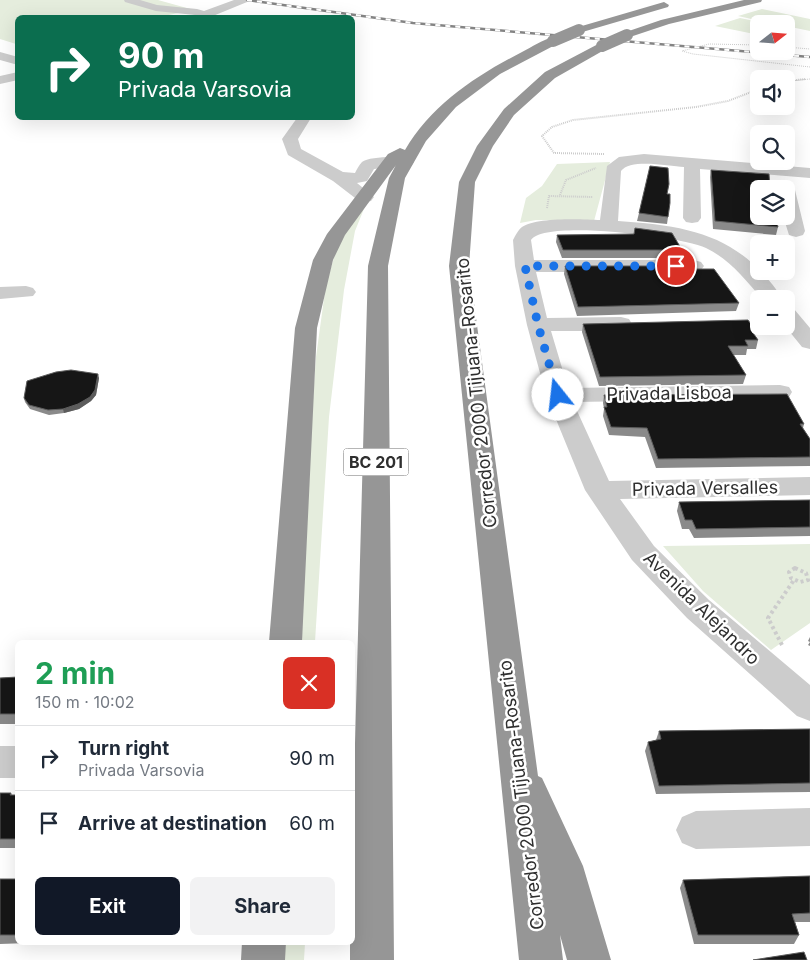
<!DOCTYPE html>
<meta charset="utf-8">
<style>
:root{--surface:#fff;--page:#f2f2f3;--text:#1f2937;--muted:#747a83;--line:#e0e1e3;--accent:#111827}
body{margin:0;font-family:Inter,sans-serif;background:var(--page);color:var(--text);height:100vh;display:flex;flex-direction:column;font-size:19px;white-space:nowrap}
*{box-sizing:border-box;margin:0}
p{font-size:16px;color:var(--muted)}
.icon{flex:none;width:28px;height:28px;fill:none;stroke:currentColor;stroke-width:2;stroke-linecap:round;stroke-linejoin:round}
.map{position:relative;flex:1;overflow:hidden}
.details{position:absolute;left:15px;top:640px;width:340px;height:305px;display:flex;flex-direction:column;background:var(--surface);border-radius:8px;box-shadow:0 5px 20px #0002}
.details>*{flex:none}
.top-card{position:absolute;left:15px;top:15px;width:340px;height:105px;border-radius:8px;box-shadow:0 5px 20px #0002;background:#0b6e4f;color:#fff;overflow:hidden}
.needle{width:32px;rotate:73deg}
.controls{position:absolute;left:750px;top:15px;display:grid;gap:10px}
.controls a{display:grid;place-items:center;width:45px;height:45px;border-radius:8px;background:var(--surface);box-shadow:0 5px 20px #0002;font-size:25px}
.pin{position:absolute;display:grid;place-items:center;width:42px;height:42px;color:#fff;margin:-21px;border:2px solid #fff;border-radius:50%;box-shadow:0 1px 5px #0007}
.me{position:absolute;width:55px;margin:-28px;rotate:344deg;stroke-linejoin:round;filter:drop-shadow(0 0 4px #0008)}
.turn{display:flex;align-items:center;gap:18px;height:105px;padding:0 20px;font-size:22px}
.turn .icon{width:65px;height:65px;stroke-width:2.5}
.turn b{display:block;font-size:35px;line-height:42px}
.round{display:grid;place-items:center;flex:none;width:52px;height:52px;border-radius:8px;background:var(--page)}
.headline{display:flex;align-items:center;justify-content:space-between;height:85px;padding:0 20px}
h1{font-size:30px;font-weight:700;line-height:38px;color:#1e9e55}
.action{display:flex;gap:10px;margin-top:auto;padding:10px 20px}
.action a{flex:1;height:58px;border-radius:8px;background:var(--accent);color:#fff;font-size:20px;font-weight:700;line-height:58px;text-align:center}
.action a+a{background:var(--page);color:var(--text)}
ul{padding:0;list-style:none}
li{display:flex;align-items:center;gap:15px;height:65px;padding:0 20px;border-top:1px solid var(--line)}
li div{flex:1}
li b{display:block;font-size:19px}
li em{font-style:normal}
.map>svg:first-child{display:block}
</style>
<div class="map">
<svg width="810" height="960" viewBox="0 0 810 960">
<rect width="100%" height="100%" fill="#fff"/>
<path fill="#e5eddd" d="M 0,0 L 158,0 L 194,10 L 153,18 L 18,18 L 17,43 L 16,44 L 0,39 Z
M 762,9 L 810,19 L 810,31 L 786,26 L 786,24 L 774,24 L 738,16 Z
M 740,18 L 769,24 L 759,24 L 759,35 L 715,26 Z
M 610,162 L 594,221 L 536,220 L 520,223 L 526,198 L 542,186 L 557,164 Z
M 370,194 L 355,231 L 344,290 L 329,417 L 315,642 L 295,642 L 316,357 L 326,284 L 340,238 Z
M 810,544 L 810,623 L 771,650 L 703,591 L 663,546 Z
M 275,943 L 305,943 L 304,960 L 274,960 Z"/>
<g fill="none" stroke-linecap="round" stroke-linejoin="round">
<path stroke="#ccc" stroke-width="1" stroke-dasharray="1 1" stroke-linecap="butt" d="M 759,45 L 709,44 L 682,51 L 693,54 L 810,67
M 786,47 L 810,49
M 791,81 L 810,79"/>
<path stroke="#ccc" stroke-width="2" stroke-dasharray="1 1" stroke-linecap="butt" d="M 786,81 L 806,79
M 604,154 L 554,153 L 542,136 L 552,127 L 573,120 L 696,107 L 728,101 L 759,89
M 560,195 L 566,180 L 596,168
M 547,208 L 549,196 L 593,197"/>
<path stroke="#ccc" stroke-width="4" stroke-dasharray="3 3" stroke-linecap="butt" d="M 795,568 L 806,573 L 808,580 L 800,582 L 791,578 L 789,572 Z
M 782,645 L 768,618 L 794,580"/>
<path fill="#ccc" fill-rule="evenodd" d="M 124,0 L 140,0 L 157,5 L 197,9 L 204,11 L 234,0 L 252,0 L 208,18 L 193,18 L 195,15 L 156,11 L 125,2 Z
M 0,52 L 18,57 L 18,65 L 0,60 Z
M 18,72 L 18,80 L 0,84 L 0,76 Z
M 297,118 L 311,118 L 298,139 L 301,149 L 343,172 L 355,173 C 357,169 359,165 362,162 C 370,156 402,156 412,159 L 414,162 L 412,165 L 374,169 L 367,181 L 357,183 L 374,197 L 371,201 L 365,202 L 359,201 L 333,181 L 288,155 L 282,139 Z
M 644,154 L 810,168 L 810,178 L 700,169 L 701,218 L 698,222 L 692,223 L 686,222 L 683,218 L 684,167 C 669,166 630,158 621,171 L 618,221 C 691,226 740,235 783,299 L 762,299 C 745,279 729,259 706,248 C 682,237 545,219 531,240 L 534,260 L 694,260 L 701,262 L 704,266 L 701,270 L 694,272 L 536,272 L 547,318 L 621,317 L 629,319 L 632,324 L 629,329 L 621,331 L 551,331 L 568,388 L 780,385 L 789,387 L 792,392 L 789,397 L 780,399 L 573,402 L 609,481 L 810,477 L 810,495 L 620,499 L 654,546 L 709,600 L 810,685 L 810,721 L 797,716 L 687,618 L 632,560 L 585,490 L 546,395 L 527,325 L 515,266 L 513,240 C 515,236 518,230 522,227 C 536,217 582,219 600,220 L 607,166 L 619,157 Z
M 786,185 L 792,186 L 795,190 L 805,231 L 803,235 L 796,237 L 789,235 L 783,216 L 786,216 L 786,189 L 778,189 Z
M 26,286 L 33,288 L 36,292 L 33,296 L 0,299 L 0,287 Z
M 786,308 L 794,309 L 810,328 L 810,349 L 802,347 L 785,326 Z
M 0,746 L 18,746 L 18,778 L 0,778 Z
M 810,808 L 810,846 L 696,849 L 682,843 L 676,830 L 682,817 L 696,811 Z"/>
<path fill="#969696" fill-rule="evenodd" d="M 744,0 L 762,0 L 761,2 L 669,24 L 627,38 L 621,35 L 623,33 L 661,20 Z
M 664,2 L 669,5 L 668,7 L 579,33 L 573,30 L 575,28 Z
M 553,37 L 557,38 L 559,41 L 557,44 L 500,74 L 456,107 L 426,141 L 405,178 L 388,266 L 394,960 L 350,960 L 350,942 L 352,942 L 352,854 L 368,266 L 389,178 L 396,165 L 345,235 L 333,260 L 317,328 L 302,642 L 269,642 L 295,328 L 313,260 L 327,234 L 388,154 L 400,148 L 405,150 C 431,105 477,75 522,52 C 532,47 542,40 553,37 Z
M 602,42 L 606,43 L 608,46 L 606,49 L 555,78 L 514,115 L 493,146 L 475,182 L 469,266 L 538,776 L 542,778 L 583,866 L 611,960 L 567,960 L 560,935 L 563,960 L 519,960 L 449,266 L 459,182 L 477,146 L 504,109 L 545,72 Z
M 242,942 L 286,942 L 285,960 L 241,960 Z"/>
<g stroke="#848484" stroke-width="2.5">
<path id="rail" d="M 247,0 L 413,23 L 810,57"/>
</g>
<use href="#rail" stroke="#fff" stroke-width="2" stroke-dasharray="5" stroke-linecap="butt"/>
<path stroke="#969696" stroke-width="12" d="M 553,41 L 579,30
M 602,46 L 627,35"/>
</g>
<path fill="#8a8a8a" d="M 711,170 L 759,189 L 778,227 L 776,235 L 713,229 L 710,177 Z
M 667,194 L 668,217 L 667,224 L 637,221 L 639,213 Z
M 557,235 L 682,250 L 680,258 L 562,258 L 556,242 Z
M 565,266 L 693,269 L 739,303 L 736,311 L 577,316 L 564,274 Z
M 583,324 L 755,330 L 754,334 L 758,340 L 756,349 L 747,349 L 746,355 L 733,355 L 746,375 L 743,384 L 599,386 L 582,332 Z
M 99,378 L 96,395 L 91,401 L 79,409 L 64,413 L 49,415 L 30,409 L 25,402 L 24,398 Z
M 604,395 L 804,424 L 803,428 L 810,439 L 810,466 L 656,468 L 645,437 L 609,435 L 603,416 L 604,409 L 603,403 Z
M 810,500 L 810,537 L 810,536 L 694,538 L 689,529 L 682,529 L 677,511 L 679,502 Z
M 810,637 L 810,646 L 808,645 L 810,642 L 808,641 Z
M 18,677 L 18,724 L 0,724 L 0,678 Z
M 810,729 L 810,792 L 656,794 L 645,751 L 648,742 L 656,740 L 659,731 Z
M 0,793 L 11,793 L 12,795 L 18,795 L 18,848 L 0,848 Z
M 810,876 L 810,922 L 795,922 L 799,935 L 794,944 L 694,944 L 680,888 L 683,880 Z
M 0,879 L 18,879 L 18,942 L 57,942 L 0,944 Z"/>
<path fill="#5c5c5c" d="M 98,374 L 99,378 L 96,395 L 91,401 L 79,409 L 64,413 L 63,409 Z"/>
<path fill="#161616" stroke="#5c5c5c" d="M 650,166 L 668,168 L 669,184 L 667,194 L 670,194 L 670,203 L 668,217 L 639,213 Z
M 711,170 L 769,174 L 770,189 L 759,189 L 759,216 L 775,216 L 778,227 L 715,221 Z
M 635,228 L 672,233 L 682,250 L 563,250 L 557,235 L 634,234 Z
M 565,266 L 691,266 L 693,269 L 714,269 L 739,303 L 578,307 Z
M 748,320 L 755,330 L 751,330 L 758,340 L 745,340 L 748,346 L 728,346 L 746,375 L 600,377 L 583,324 Z
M 71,370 L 98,374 L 95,390 L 90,397 L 78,404 L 63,409 L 48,410 L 29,405 L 24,398 L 27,381 L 56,372 Z
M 787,394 L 804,424 L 800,424 L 810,439 L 810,457 L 658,459 L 647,428 L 611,427 L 604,407 L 607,407 L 604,395 Z
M 810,500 L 810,527 L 696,529 L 692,520 L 685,520 L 679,502 Z
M 18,677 L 18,714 L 0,714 L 0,678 Z
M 810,729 L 810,783 L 659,786 L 648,742 L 661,739 L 659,731 Z
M 0,793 L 11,793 L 10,795 L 18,795 L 18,839 L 0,839 Z
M 810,876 L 810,913 L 792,914 L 799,935 L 698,935 L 683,880 Z
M 0,879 L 18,879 L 18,935 L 0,935 Z
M 804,952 L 807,960 L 753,960 Z"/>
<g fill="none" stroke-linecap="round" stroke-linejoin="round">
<path stroke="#1a73e8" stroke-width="9" stroke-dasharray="0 16.2" d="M 558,395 L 538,325 L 525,266 L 676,266"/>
</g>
<g text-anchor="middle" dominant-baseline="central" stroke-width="5" stroke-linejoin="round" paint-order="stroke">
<rect fill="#fff" stroke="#6d6d6d" stroke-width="1" x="343.5" y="448.5" width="65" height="27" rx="4"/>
<g font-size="16" font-weight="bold" fill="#2f2f2f">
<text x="376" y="462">BC 201</text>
</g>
<g font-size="18" fill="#2f2f2f" stroke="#fff">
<text transform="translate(476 393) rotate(-96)">Corredor 2000 Tijuana-Rosarito</text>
<text transform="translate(669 393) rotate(-1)">Privada Lisboa</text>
<text transform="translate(705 488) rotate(-1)">Privada Versalles</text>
<text transform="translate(702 608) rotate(44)">Avenida Alejandro</text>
<text transform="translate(521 795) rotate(-97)">Corredor 2000 Tijuana-Rosarito</text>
</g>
</g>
</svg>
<div class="controls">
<a><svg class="needle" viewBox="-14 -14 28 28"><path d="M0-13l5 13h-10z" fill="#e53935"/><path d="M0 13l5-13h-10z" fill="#747a83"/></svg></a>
<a><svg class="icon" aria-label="sound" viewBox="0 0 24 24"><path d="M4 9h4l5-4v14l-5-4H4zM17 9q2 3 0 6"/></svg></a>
<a><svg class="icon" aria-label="search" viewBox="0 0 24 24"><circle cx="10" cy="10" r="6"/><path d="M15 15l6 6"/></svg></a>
<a><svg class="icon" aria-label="layers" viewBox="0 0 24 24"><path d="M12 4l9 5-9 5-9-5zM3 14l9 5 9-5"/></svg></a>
<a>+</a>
<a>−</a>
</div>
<div class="pin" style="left:676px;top:266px;background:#d93025"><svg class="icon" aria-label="arrive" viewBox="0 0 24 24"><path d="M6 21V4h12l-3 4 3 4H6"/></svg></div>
<svg class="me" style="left:558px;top:395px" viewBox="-20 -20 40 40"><circle r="19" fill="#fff"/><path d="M0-13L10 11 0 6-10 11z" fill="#1a73e8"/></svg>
<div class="top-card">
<div class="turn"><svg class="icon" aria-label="right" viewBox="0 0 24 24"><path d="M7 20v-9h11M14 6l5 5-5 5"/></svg><div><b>90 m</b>Privada Varsovia</div></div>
</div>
<section class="details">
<div class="headline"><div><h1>2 min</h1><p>150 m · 10:02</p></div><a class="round" style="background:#d93025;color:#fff"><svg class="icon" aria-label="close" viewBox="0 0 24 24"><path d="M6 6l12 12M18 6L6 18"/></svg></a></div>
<ul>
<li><svg class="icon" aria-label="right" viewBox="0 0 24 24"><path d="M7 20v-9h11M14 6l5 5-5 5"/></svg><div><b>Turn right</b><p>Privada Varsovia</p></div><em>90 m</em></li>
<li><svg class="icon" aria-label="arrive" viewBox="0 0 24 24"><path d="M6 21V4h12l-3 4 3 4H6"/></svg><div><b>Arrive at destination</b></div><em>60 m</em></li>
</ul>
<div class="action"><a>Exit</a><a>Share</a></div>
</section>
</div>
